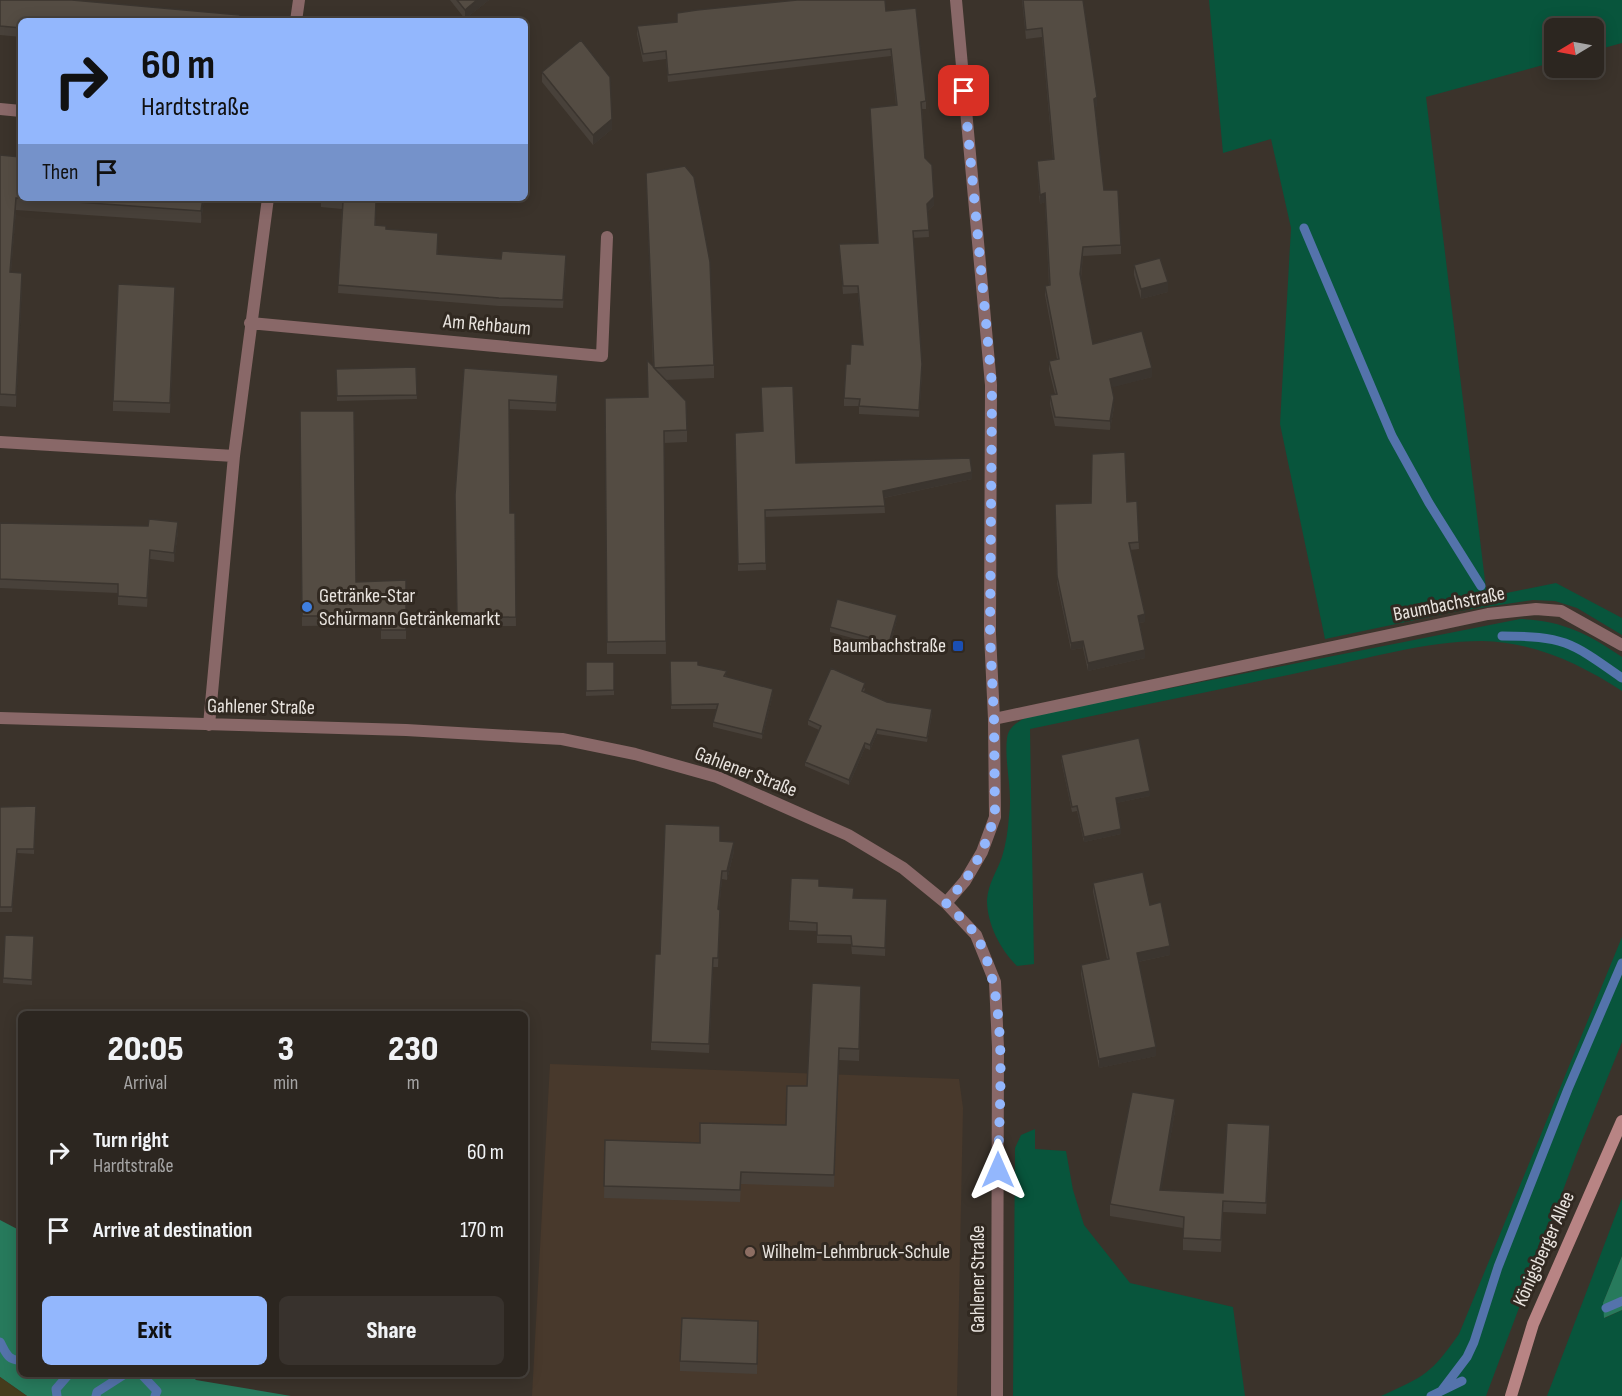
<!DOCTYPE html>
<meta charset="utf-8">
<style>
:root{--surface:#2c2620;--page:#38322d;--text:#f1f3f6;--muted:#a6a5a5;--line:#48433e;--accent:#93b7fd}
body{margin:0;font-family:"Sofia Sans Condensed",sans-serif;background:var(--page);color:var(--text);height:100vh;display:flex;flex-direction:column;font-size:22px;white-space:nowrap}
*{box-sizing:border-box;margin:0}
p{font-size:20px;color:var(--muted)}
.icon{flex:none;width:33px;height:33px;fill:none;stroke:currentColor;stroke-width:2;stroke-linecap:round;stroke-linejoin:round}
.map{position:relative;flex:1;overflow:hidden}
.details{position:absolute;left:18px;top:1011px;width:510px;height:366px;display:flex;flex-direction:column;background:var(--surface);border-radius:9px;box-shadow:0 3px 15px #0003,0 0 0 2px var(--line)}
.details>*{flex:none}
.guide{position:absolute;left:18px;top:18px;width:510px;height:183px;border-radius:9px;box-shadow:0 3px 15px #0003,0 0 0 2px var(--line);background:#93b7fd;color:#111;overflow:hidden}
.needle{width:39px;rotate:260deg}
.buttons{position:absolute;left:1544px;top:18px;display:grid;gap:12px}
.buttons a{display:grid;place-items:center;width:60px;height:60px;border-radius:9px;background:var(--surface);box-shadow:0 3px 15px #0003,0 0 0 2px var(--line);font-size:30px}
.pin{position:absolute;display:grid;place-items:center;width:51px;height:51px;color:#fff;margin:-26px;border-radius:12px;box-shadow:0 3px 9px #0006}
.me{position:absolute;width:66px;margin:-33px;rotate:0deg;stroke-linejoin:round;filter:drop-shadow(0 0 4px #0008)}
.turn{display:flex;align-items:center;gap:21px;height:126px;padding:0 24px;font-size:27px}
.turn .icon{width:78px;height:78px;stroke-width:2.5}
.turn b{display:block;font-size:42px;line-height:51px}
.then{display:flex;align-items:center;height:57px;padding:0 24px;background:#0003;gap:12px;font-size:22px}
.eta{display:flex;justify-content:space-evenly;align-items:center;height:102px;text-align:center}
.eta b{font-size:36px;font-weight:800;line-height:42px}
.primary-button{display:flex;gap:12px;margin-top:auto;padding:12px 24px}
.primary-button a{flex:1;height:69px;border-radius:9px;background:var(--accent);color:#111;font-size:24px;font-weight:800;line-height:69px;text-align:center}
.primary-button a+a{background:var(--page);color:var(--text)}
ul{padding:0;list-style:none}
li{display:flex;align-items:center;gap:18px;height:78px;padding:0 24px}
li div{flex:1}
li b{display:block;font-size:22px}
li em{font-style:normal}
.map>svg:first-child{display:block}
</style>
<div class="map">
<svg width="1622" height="1396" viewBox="0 0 1622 1396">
<rect width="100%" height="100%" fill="#3b332b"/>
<path fill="#48392c" d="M 550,1064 L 959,1079 L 963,1108 L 957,1396 L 532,1396 Z"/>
<path fill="#08553c" d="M 1209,0 L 1622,0 L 1622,43 L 1593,51 L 1593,28 L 1554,28 L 1554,62 L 1426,97 L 1487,597 L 1556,583 L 1622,618 L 1622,635 L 1577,608 L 1555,601 L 1533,600 L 1453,612 L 1325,639 L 1280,424 L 1291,228 L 1271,139 L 1223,153 Z
M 1520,619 C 1561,620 1589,634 1622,657 L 1622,691 C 1580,664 1534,642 1482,641 C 1425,641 1367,659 1311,670 C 1218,690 1124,709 1030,729 L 1034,964 L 1017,966 C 1000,949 987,924 987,900 C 988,884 997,871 1002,857 C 1006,844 1008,830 1009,816 C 1013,790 1004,763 1007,738 C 1009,726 1019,721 1029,716 Z
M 1622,937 L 1622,1042 L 1577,1153 L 1486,1396 L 1381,1396 C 1425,1376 1431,1374 1459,1334 Z
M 1035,1129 L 1035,1149 L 1066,1151 L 1073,1190 L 1084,1225 L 1130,1283 L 1233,1307 L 1245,1396 L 1013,1396 L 1015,1148 L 1021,1135 Z
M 1622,1198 L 1622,1256 L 1603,1303 L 1605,1318 L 1622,1310 L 1622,1396 L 1547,1396 Z"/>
<path fill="#277a5c" d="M 0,1220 L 21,1231 L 21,1374 L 190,1374 L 196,1380 L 291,1396 L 27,1396 L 0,1377 Z
M 1622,1256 L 1622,1310 L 1604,1318 L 1603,1303 Z"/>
<path fill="#453c1c" d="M 0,1377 L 27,1396 L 0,1396 Z"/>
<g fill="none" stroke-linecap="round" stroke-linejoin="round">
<path stroke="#5473ab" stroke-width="9" d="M 1304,228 L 1392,436 L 1429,503 L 1481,586
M 1502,636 C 1564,636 1571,642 1622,678
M 1606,1308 L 1622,1301
M 0,1342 C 6,1353 8,1361 21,1360
M 141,1374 L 157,1391 L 155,1396
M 1442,1390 L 1467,1357 L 1474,1342 L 1498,1267 L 1568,1089 L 1622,963
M 57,1396 L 56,1389 L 69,1374
M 96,1396 L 97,1392 L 125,1374
M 1431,1396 L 1462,1381"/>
<path stroke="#896868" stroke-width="12" d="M 296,21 L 299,0
M 0,109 L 21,111
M 250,323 L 602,356 L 607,237
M 0,442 L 234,456
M 0,718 L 406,730 L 562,739 L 635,754 L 717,777 L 848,835 L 903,868 L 946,903 L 976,935 L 995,982 L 998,1047 L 997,1396
M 994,719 L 1488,614 L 1536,609 L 1561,611 L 1622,645
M 209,725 L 234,456 L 268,198
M 946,903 L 965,881 L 982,852 L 995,817 L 994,719 L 990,634 L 991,385 L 956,0"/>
<path stroke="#b88484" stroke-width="12" d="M 1511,1396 L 1533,1324 L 1622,1121"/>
</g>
<path fill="#48413a" d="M 0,0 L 240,21 L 21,21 L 21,37 L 0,35 Z
M 450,0 L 489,0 L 465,19 Z
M 1022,0 L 1083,0 L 1097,106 L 1095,107 L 1104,190 L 1121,245 L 1121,254 L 1083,256 L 1081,278 L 1093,344 L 1152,377 L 1112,387 L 1114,407 L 1110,430 L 1055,426 L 1050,404 L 1050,395 L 1055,394 L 1049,370 L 1049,361 L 1057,359 L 1045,295 L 1045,286 L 1049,285 L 1045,202 L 1040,204 L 1037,170 L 1037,161 L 1053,159 L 1042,37 L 1026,39 Z
M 886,11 L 926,101 L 926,109 L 922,109 L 925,158 L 934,205 L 928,211 L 929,237 L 913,238 L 922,372 L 919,417 L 859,414 L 859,406 L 844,406 L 844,398 L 850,364 L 863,345 L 858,293 L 843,294 L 839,244 L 878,243 L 870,108 L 896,105 L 891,56 L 668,82 L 666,59 L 643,62 L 637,34 L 637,26 L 677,22 L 677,13 Z
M 542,72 L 612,129 L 593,145 L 542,82 Z
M 0,155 L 204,198 L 201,223 L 16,210 L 11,272 L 22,285 L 16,407 L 0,406 Z
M 646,173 L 714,365 L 714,378 L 665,380 L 687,430 L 687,442 L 664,443 L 666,654 L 607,654 L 605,398 L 648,397 L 653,367 Z
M 321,198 L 360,201 L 376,210 L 376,225 L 386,229 L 438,241 L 438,254 L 566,263 L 563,308 L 499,306 L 338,293 L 342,209 L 321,207 Z
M 1134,265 L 1168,292 L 1141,299 L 1134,275 Z
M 175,296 L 170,413 L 113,411 L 113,401 Z
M 416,367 L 417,399 L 337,401 L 336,369 Z
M 464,368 L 558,383 L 556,411 L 509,409 L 510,513 L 515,513 L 516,626 L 457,626 L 455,495 Z
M 300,411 L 356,582 L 406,580 L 406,639 L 381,639 L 381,625 L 302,626 Z
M 735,433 L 796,463 L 972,479 L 884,498 L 885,513 L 765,517 L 766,570 L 738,571 Z
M 1137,501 L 1139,549 L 1130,550 L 1145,622 L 1139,623 L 1145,658 L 1088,671 L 1083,648 L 1071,650 L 1057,583 L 1055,504 Z
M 0,523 L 178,531 L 174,562 L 150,559 L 147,607 L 118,605 L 118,593 L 0,588 Z
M 897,620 L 889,648 L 830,632 L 830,627 Z
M 670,661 L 698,665 L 727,676 L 726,677 L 773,694 L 762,739 L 713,727 L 713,722 L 717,709 L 671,709 Z
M 586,662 L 614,662 L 614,695 L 586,696 Z
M 865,688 L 864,692 L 887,702 L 932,714 L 927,742 L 877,734 L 870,750 L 865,748 L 849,785 L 805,766 L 805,762 L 819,730 L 808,725 L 808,720 Z
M 1061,755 L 1150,796 L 1116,803 L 1121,834 L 1084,842 L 1077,811 L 1072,812 L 1061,760 Z
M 36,806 L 34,854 L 17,853 L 12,912 L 0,912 L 0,807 Z
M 720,841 L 734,851 L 727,880 L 722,879 L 719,910 L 720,919 L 718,967 L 713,967 L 709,1053 L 651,1050 L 651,1042 L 660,954 Z
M 1093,883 L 1150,905 L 1170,955 L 1138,962 L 1156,1056 L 1099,1068 L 1081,974 L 1081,965 L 1107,959 L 1093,892 Z
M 819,886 L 854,898 L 887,899 L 885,956 L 852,954 L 851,944 L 817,943 L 817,931 L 789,930 L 789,921 Z
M 5,935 L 34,936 L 32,985 L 3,983 Z
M 861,998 L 859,1061 L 839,1060 L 834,1187 L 741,1184 L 740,1202 L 604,1198 L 605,1140 L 700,1143 L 786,1125 L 807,1086 Z
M 1175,1111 L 1161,1190 L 1223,1193 L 1270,1136 L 1266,1214 L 1223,1212 L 1221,1252 L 1183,1250 L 1183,1228 L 1110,1216 L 1110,1204 Z
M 758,1321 L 757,1374 L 680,1371 L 680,1361 Z"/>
<path fill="#3b352f" d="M 477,0 L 489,0 L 465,19 L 465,10 Z
M 1097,97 L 1097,106 L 1094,108 L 1094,99 Z
M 612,119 L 612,129 L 593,145 L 593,135 Z
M 1045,193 L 1045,202 L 1040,204 L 1040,195 Z
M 934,197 L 934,205 L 927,212 L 927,204 Z
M 16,198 L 16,210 L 10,284 L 10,272 Z
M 203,198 L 204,198 L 201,223 L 201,211 Z
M 1083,247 L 1083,256 L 1080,283 L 1080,274 Z
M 22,273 L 22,285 L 16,407 L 16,395 Z
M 1168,282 L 1168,292 L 1141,299 L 1141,289 Z
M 1152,368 L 1152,377 L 1110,388 L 1110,379 Z
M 1114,398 L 1114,407 L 1110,430 L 1110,421 Z
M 972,472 L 972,479 L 883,498 L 883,491 Z
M 178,522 L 178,531 L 174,562 L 174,553 Z
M 1145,614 L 1145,622 L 1138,623 L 1138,616 Z
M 897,615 L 897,620 L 889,648 L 889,643 Z
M 1083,641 L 1083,648 L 1071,650 L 1071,643 Z
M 1145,650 L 1145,658 L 1088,671 L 1088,663 Z
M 773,689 L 773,694 L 762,739 L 762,734 Z
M 877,729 L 877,734 L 870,750 L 870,745 Z
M 865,743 L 865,748 L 849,785 L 849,780 Z
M 1150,791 L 1150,796 L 1116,803 L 1116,798 Z
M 1121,829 L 1121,834 L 1084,842 L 1084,837 Z
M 734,842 L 734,851 L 727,880 L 727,871 Z
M 722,871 L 722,879 L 718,918 L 718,909 Z
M 1170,946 L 1170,955 L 1137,962 L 1137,953 Z
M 1156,1047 L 1156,1056 L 1099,1068 L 1099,1059 Z
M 1175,1099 L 1175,1111 L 1160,1201 L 1160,1190 Z"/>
<path fill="#544c43" stroke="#3b352f" stroke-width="1.5" d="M 0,0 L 72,0 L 240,15 L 239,21 L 21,21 L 21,28 L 0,26 Z
M 457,0 L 477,0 L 465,10 Z
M 797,0 L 885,0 L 886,11 L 916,8 L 926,101 L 921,102 L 925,158 L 932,165 L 934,197 L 927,204 L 929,230 L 913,231 L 922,364 L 919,410 L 859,406 L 860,399 L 844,398 L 846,364 L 850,364 L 851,344 L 863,345 L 858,286 L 843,286 L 839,244 L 878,243 L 870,108 L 897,105 L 891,49 L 668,75 L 666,51 L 643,54 L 637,26 L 677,22 L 677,13 L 697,10 Z
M 1023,0 L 1083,0 L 1097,97 L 1094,99 L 1104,190 L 1118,190 L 1121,245 L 1083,247 L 1080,274 L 1093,344 L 1142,331 L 1152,368 L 1110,379 L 1114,398 L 1110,421 L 1055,417 L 1050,395 L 1057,394 L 1049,361 L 1059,359 L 1045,286 L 1050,285 L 1045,193 L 1040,195 L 1037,161 L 1054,159 L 1042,28 L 1026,30 Z
M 581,40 L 610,77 L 612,119 L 593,135 L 542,72 Z
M 0,155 L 21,157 L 21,198 L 16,198 L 10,272 L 22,273 L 16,395 L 0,394 Z
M 685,166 L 694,177 L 710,262 L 714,365 L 654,368 L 686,401 L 687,430 L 664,431 L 666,641 L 607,642 L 605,398 L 648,397 L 647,360 L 654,367 L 646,173 Z
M 21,198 L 203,198 L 201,211 Z
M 321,198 L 360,198 L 360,200 L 376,202 L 375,225 L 386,226 L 386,229 L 438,233 L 437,254 L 501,259 L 502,251 L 566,255 L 563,300 L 499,298 L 338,285 L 343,201 L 321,199 Z
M 1160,258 L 1168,282 L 1141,289 L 1134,265 Z
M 118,284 L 175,287 L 170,403 L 113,401 Z
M 416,367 L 417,395 L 337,396 L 336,369 Z
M 464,368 L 558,375 L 556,403 L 509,400 L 510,513 L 515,513 L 516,617 L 457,618 L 455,495 Z
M 793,386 L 796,463 L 970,458 L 972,472 L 883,491 L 885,506 L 765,510 L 766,563 L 738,564 L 735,433 L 763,431 L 761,387 Z
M 300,411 L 354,411 L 356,582 L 406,580 L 406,630 L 381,630 L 381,616 L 302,616 Z
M 1125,452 L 1127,502 L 1137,501 L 1139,542 L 1129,543 L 1145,614 L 1138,616 L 1145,650 L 1088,663 L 1083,641 L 1071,643 L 1057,576 L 1055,504 L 1091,503 L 1092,454 Z
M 149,519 L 178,522 L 174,553 L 150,550 L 147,598 L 118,596 L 118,584 L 0,579 L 0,523 L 148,526 Z
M 837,599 L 897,615 L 889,643 L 830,627 Z
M 670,661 L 698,661 L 698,665 L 727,671 L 724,676 L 773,689 L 762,734 L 713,722 L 718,704 L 671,705 Z
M 586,662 L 614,662 L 614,690 L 586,691 Z
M 831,668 L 865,683 L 862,691 L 887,702 L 932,709 L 927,738 L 877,729 L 870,745 L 865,743 L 849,780 L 805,762 L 821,726 L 808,720 Z
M 1139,738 L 1150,791 L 1116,798 L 1121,829 L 1084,837 L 1077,806 L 1072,807 L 1061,755 Z
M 36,806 L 34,849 L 17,849 L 12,907 L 0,907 L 0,807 Z
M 665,824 L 720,826 L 720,841 L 734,842 L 727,871 L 722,871 L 718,909 L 720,910 L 718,958 L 713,958 L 709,1044 L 651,1042 L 655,954 L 660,954 Z
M 1143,872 L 1150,905 L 1161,902 L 1170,946 L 1137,953 L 1156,1047 L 1099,1059 L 1081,965 L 1109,959 L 1093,883 Z
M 791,878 L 819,879 L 819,886 L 854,888 L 853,898 L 887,899 L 885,948 L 852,946 L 851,936 L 817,935 L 817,923 L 789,921 Z
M 5,935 L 34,936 L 32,980 L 3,978 Z
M 812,983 L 861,986 L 859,1049 L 839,1048 L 834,1175 L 741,1172 L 740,1190 L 604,1186 L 605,1140 L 700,1143 L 700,1123 L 786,1125 L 787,1086 L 807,1086 Z
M 1132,1092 L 1175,1099 L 1160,1190 L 1223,1193 L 1227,1123 L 1270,1125 L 1266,1203 L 1223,1201 L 1221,1240 L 1183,1238 L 1184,1217 L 1110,1204 Z
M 682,1318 L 758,1321 L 757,1364 L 680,1361 Z"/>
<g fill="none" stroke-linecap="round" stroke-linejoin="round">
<path stroke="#93b7fd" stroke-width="10" stroke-dasharray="0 18" d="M 964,91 L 992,385 L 990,634 L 994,719 L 995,816 L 982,852 L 965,881 L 946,903 C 955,913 970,925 977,937 C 1010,998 999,1100 998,1170"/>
</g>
<circle fill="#3f7fe0" stroke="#312921" stroke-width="2" cx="307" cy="607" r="6"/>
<rect fill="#1a4fb4" stroke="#312921" stroke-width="2" x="952" y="640" width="12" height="12" rx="3"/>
<circle fill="#8d6e63" stroke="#312921" stroke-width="2" cx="750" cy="1252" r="6"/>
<g text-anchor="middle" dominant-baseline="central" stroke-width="6" stroke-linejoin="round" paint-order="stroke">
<g font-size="20" fill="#e9e4df" stroke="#312921">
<text transform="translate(487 325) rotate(5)">Am Rehbaum</text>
<text transform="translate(1449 604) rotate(-11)">Baumbachstraße</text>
<text transform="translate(261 707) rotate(1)">Gahlener Straße</text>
<text transform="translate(746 772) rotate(21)">Gahlener Straße</text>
<text transform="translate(1544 1249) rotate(-66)">Königsberger Allee</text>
<text transform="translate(978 1279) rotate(-90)">Gahlener Straße</text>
</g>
<g font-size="20" fill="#e9e4df" stroke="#312921" text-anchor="start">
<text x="319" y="596">Getränke-Star<tspan x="319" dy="23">Schürmann Getränkemarkt</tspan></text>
<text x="946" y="646" text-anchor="end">Baumbachstraße</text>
<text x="762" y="1252">Wilhelm-Lehmbruck-Schule</text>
</g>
</g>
</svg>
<div class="buttons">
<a><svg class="needle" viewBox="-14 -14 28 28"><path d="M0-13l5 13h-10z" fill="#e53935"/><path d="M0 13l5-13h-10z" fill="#a6a5a5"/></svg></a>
</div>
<div class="pin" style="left:964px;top:91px;background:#d93025"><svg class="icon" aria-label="arrive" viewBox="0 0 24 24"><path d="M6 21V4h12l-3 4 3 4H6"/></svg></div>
<svg class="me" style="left:998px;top:1170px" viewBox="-20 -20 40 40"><path d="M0-17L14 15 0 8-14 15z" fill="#93b7fd" stroke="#fff" stroke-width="4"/></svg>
<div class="guide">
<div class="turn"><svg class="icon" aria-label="right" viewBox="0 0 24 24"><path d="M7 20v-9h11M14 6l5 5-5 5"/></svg><div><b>60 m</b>Hardtstraße</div></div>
<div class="then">Then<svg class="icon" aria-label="arrive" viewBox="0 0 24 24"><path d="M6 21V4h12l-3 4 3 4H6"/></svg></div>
</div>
<section class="details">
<div class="eta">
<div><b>20:05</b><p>Arrival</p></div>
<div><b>3</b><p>min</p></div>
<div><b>230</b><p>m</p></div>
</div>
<ul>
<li><svg class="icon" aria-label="right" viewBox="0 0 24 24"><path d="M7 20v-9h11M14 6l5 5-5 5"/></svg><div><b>Turn right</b><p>Hardtstraße</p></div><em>60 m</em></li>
<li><svg class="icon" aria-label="arrive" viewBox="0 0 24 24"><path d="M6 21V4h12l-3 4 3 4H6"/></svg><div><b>Arrive at destination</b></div><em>170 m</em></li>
</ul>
<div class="primary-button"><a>Exit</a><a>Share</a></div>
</section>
</div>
